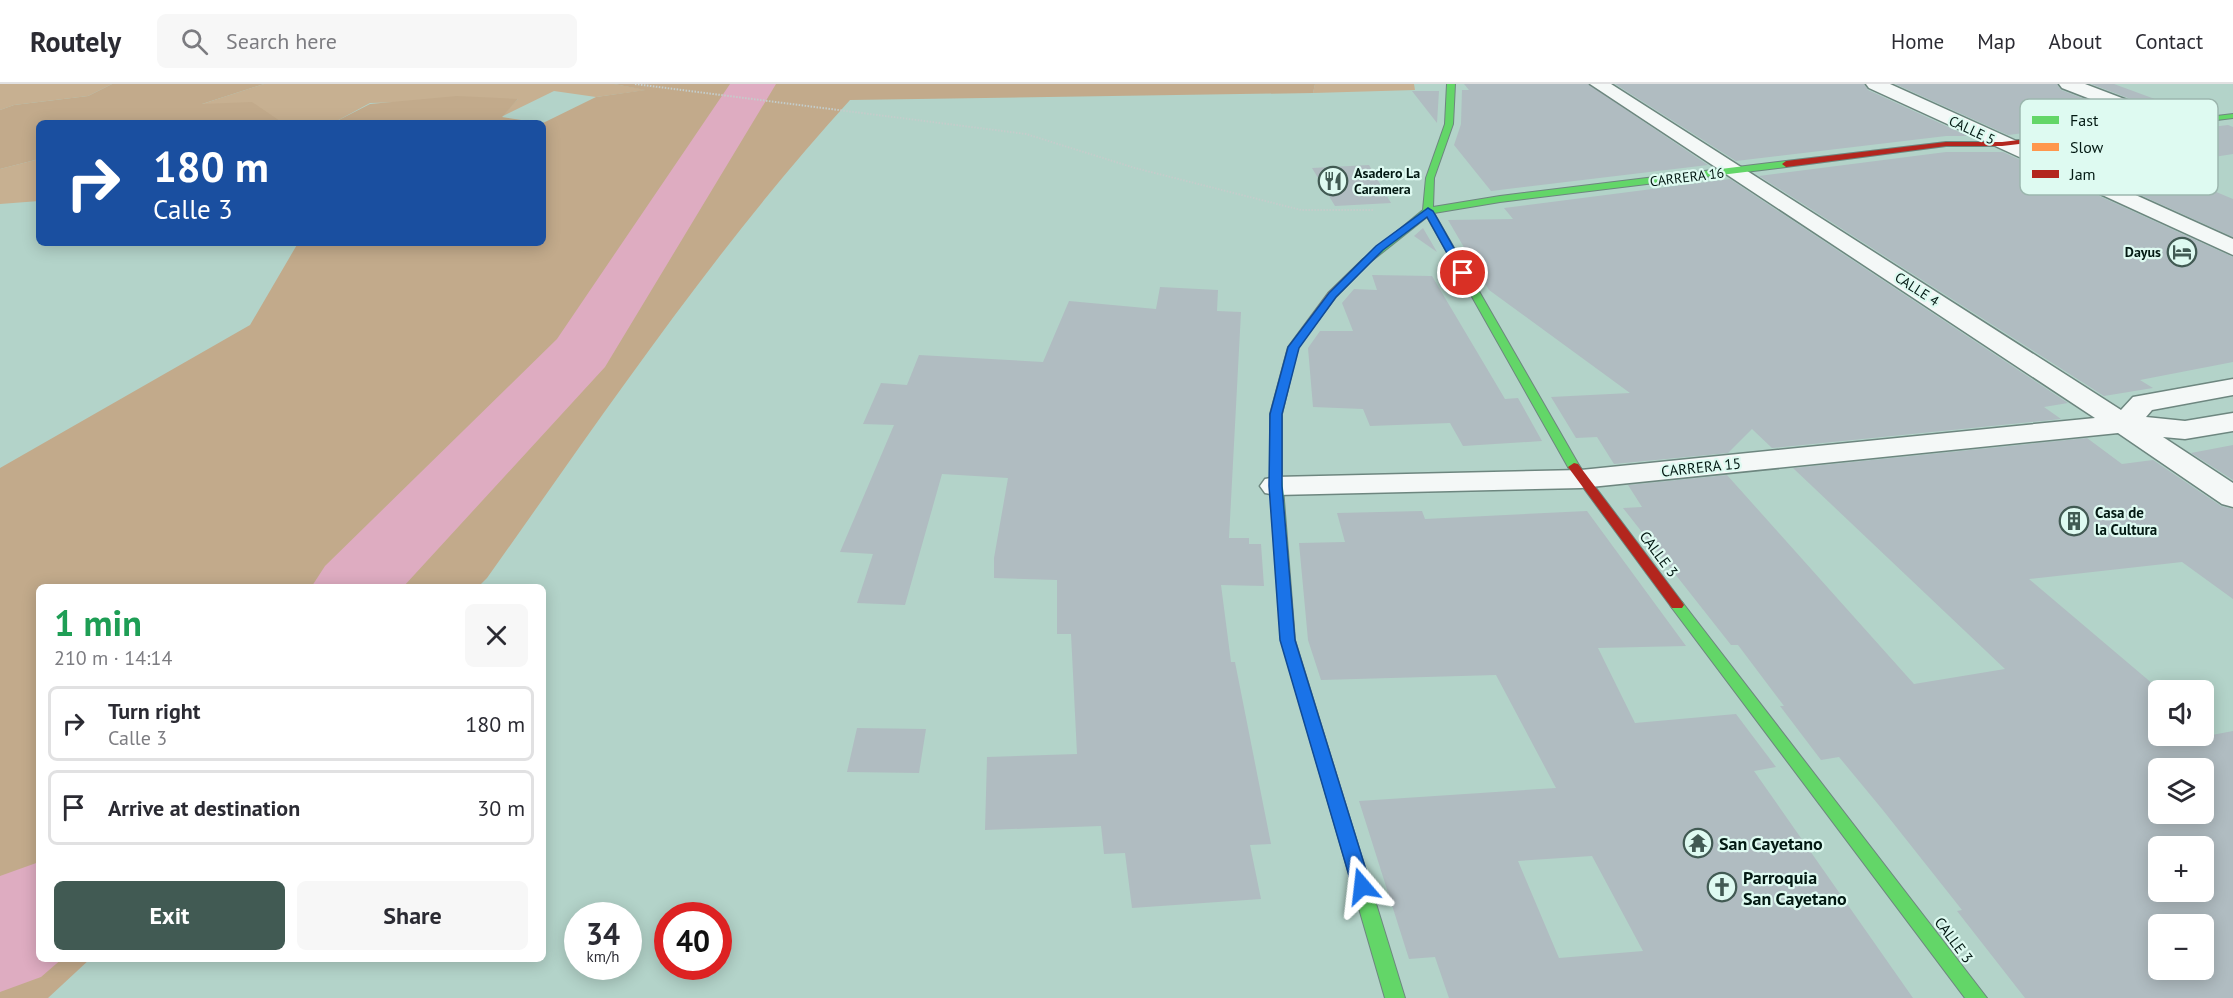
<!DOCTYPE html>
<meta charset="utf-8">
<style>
:root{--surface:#fff;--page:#f7f7f7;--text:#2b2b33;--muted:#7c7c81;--line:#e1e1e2;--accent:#415a53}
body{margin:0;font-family:"PT Sans",sans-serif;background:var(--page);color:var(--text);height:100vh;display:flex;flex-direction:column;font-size:22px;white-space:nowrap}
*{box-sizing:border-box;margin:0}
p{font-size:20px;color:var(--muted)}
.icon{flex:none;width:33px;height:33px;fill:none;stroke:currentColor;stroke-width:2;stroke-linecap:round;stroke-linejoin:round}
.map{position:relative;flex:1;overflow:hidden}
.panel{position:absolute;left:36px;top:500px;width:510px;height:378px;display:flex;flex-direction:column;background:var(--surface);border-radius:9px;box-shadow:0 3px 15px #0003}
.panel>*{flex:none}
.guide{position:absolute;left:36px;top:36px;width:510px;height:126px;border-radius:9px;box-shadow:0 3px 15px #0003;background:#1a4fa0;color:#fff;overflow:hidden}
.controls{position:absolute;left:2148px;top:596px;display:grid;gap:12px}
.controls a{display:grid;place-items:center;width:66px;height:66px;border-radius:9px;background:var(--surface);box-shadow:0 3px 15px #0003;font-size:30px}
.speed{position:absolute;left:564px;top:818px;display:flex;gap:12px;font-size:30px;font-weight:700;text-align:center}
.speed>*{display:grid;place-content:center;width:78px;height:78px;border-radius:50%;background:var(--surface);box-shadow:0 3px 15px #0003;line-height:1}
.speed small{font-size:15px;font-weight:400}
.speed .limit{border:9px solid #d22;background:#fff;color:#111}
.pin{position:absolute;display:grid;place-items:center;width:51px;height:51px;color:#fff;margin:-26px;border:3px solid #fff;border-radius:50%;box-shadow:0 2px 6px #0007}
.me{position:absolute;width:66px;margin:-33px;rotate:343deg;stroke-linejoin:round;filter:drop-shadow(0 0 4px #0008)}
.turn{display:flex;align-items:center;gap:21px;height:126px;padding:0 18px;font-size:27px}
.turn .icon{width:78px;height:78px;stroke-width:2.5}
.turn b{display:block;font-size:42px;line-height:51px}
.round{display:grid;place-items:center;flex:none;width:63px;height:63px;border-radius:9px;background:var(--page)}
.summary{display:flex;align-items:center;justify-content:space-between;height:102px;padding:0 18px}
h1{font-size:36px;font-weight:700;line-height:45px;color:#1e9e55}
.button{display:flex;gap:12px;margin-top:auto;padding:12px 18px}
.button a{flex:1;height:69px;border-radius:9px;background:var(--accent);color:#fff;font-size:24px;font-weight:700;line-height:69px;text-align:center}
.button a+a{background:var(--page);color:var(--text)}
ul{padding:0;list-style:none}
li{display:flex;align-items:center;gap:18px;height:75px;margin:0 12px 9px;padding:0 6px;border:3px solid var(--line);border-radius:9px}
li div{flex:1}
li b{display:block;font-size:22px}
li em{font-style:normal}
header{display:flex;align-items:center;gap:36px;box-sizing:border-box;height:84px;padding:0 30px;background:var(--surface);border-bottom:2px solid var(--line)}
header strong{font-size:28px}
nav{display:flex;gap:33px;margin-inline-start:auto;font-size:21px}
.search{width:420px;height:54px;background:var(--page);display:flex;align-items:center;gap:15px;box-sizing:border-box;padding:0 21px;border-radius:9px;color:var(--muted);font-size:22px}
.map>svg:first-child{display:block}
</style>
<header>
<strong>Routely</strong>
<div class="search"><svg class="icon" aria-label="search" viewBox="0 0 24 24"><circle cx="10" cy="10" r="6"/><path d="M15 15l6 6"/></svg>Search here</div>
<nav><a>Home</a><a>Map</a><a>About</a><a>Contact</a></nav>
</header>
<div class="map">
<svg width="2233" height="914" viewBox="0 0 2233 914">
<rect width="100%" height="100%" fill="#b3d3c9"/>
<path fill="#c7b091" d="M 0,0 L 112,0 L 88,12 L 14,21 L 0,26 Z
M 264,0 L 614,0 L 647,6 L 596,13 L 554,7 L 501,33 L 518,15 L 370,19 L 333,39 L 276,39 L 279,37 L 199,21 Z
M 1315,0 L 1414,0 L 1415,6 L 1313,9 Z
M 39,75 L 39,117 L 0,120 L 0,85 Z"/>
<path fill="#c2aa8b" d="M 112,0 L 264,0 L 202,20 L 252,18 L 280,37 L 39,39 L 39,75 L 0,85 L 0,26 L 14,21 L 88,12 Z
M 614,0 L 1315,0 L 1313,9 L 850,16 C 715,164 603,331 487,494 L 479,502 L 39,502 L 39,874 L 90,875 L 48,914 L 0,914 L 0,384 L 250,241 L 298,159 L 543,159 L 543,39 L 596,13 L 645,6 Z
M 457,12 L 518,15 L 502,33 L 541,39 L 333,39 L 370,20 Z"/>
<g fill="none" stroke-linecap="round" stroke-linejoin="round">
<path fill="#deacc1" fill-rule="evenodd" d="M 730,0 L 776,0 L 605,283 L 404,502 L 312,502 L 325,482 L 557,255 Z
M 39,778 L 39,874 L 63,874 L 41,893 L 0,908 L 0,792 Z"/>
</g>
<path fill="#b0bcc1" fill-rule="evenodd" d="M 1464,0 L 1588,0 L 1708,81 L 1491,107 L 1454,61 L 1461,40 L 1462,6 L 1469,6 Z
M 1615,0 L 1864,0 L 1868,6 L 1968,52 L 1946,52 L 1736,77 Z
M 1895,0 L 2057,0 L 2061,6 L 2137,35 L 2008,51 Z
M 2091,0 L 2114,0 L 2193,29 L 2160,33 L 2157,25 Z
M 1412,7 L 1439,7 L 1437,39 Z
M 2228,41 L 2233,43 L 2233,70 L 2182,78 L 2206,88 L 2178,92 L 2233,115 L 2233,153 L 2037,64 Z
M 1946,68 L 2003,68 L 2233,173 L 2233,278 L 2140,296 L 2153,304 L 2104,312 L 1759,92 Z
M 1369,81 L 1391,119 L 1335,122 L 1312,84 Z
M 1730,95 L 2068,319 L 2044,323 L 2061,335 L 1772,364 L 1752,345 L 1728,369 L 1614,380 L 1597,353 L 1576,354 L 1551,313 L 1630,309 L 1489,206 L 1448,136 L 1513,135 L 1504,124 Z
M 1423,144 L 1437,168 L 1414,152 Z
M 1372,191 L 1432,192 L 1505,315 L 1518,314 L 1542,357 L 1463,362 L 1450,339 L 1370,342 L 1363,325 L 1313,323 L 1308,264 L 1320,247 L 1353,247 L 1342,219 L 1354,205 L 1377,206 Z
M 1160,203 L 1218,206 L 1217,227 L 1241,228 L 1229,454 L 1249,454 L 1249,460 L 1261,460 L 1264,502 L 1221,501 L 1231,578 L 1235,578 L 1271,760 L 1250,761 L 1261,815 L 1132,824 L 1125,769 L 1104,770 L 1101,742 L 985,746 L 987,673 L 1077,670 L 1071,550 L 1057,550 L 1057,496 L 994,494 L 994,474 L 1008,394 L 942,390 L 905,521 L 857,519 L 873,470 L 840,468 L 894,341 L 863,340 L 881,299 L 907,301 L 919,271 L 1043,278 L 1069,217 L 1156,225 Z
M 2087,354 L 2122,380 L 2153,376 L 2221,422 L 2233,425 L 2233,515 L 2182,478 L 2029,495 L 2160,606 L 2158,651 L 2204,651 L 2204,643 L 2212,651 L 2233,647 L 2233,914 L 2025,914 L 1957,827 L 1962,826 L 1882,725 L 1839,673 L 1821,676 L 1780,622 L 1784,622 L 1738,561 L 1731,561 L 1623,424 L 1642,423 L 1628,401 L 1727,391 L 1914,600 L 2005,585 L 1793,384 ZM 2158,684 L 2204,684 L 2204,729 L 2158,729 ZM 2158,762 L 2204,762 L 2204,807 L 2158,807 ZM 2158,840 L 2204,840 L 2204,885 L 2158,885 Z
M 2233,361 L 2233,396 L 2191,369 Z
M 1422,427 L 1425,435 L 1587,427 L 1686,562 L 1598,564 L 1635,639 L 1736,630 L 1776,683 L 1754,687 L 1913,914 L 1449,914 L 1435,873 L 1409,875 L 1359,717 L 1556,704 L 1496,591 L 1321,596 L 1308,556 L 1299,459 L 1345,458 L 1337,429 ZM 1592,772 L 1643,867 L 1559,874 L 1518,777 Z
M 857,644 L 926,645 L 919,689 L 847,688 Z"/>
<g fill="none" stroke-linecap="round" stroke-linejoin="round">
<g stroke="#6d867f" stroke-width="3">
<path id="street" d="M 1590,0 L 1611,0 L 2121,326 L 2133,313 L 2233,295 L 2233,311 L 2152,326 L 2146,333 L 2185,337 L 2233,329 L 2233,347 L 2185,355 L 2163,353 L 2233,399 L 2233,423 L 2222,420 L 2118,349 L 1581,404 L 1276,411 L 1265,409 L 1260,402 L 1265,395 L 1276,393 L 1581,386 L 2095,334 Z
M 1866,0 L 1890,0 L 2233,155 L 2233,171 L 1869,4 Z
M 2059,0 L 2085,0 L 2156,27 L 2159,31 L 2149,37 L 2142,35 L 2062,4 Z"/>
</g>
<g stroke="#6d867f" stroke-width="2">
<path id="fast" d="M 1447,0 L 1455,0 L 1453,40 L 1434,94 L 1433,123 L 1500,112 L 1786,77 L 1790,80 L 1786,83 L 1500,118 L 1434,129 L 1580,383 L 1578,386 L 1570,386 L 1568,383 L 1427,133 L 1369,179 L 1361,177 L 1423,126 L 1426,94 L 1445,40 Z
M 2233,30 L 2233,34 L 2078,53 L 2074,51 L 2078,49 Z
M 1276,387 L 1282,391 L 1295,556 L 1405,914 L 1385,914 L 1281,556 L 1270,391 Z
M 1677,516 L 1682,518 L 1987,914 L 1965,914 L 1672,524 L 1670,521 Z"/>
</g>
<g stroke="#6d867f" stroke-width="2">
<path id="slow" d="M 1366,174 L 1369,175 L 1369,179 L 1336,213 L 1298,263 L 1282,330 L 1282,391 L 1280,394 L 1272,394 L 1270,391 L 1270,330 L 1288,263 L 1328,209 L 1363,175 Z"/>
</g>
<g stroke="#6d867f" stroke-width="2">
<path id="jam" d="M 2078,49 L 2081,49 L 2081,53 L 2002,62 L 1946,62 L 1786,83 L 1782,80 L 1786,77 L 1946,58 L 2002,58 Z
M 1574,379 L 1578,380 L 1682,518 L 1684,521 L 1682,524 L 1672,524 L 1568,383 Z"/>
</g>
<path stroke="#c4cdcb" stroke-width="2" stroke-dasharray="1.5 1.5" stroke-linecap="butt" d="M 635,0 L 1026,50 L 1135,84 L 1301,126 L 1373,126"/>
<use href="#street" fill="#f4f8f7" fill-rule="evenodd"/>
<use href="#fast" fill="#63d668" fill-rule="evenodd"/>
<use href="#slow" fill="#ff974d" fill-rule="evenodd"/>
<use href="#jam" fill="#b3261e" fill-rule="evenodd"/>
</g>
<path fill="#1a73e8" stroke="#114b97" stroke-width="1.5" d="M 1428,124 L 1433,127 L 1468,189 L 1467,191 L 1458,189 L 1427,133 L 1383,166 L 1336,213 L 1299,264 L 1282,330 L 1282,402 L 1295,556 L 1371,802 L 1368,808 L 1362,810 L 1355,808 L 1352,802 L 1280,556 L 1269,402 L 1270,330 L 1288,263 L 1329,209 L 1376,162 Z"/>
<defs>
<g id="restaurant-ring" transform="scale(1.5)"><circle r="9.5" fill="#defaf1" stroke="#415a53" stroke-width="1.5"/><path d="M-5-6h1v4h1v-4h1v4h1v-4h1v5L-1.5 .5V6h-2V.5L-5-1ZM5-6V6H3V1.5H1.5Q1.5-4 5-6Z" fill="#415a53"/></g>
<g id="hotel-ring" transform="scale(1.5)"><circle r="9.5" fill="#defaf1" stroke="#415a53" stroke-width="1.5"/><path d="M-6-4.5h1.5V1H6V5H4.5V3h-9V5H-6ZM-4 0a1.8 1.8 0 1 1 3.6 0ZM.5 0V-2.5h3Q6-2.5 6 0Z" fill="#415a53"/></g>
<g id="building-ring" transform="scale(1.5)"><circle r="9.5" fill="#defaf1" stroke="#415a53" stroke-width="1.5"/><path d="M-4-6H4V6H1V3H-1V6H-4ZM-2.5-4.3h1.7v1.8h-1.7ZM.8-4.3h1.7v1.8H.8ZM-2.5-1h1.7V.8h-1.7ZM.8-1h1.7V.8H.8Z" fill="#415a53"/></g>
<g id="temple-ring" transform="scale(1.5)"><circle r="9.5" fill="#defaf1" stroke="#415a53" stroke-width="1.5"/><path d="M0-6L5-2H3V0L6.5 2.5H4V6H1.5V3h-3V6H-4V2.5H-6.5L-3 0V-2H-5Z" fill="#415a53"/></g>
<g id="church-ring" transform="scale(1.5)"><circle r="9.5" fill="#defaf1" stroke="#415a53" stroke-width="1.5"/><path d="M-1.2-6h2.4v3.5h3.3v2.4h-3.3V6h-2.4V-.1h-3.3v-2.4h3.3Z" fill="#415a53"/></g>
</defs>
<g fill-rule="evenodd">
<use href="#restaurant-ring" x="1333" y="97"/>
<use href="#hotel-ring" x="2182" y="168"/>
<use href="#building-ring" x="2074" y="437"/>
<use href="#temple-ring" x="1698" y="759"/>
<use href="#church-ring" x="1722" y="803"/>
</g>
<g text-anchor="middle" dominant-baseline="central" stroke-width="4.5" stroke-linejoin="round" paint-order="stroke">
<g font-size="14" fill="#031913" stroke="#defaf1">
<text transform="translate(1972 46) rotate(25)">CALLE 5</text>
<text transform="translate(1687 93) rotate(-7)">CARRERA 16</text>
<text transform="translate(1917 205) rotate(33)">CALLE 4</text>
</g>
<g font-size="14" font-weight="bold" fill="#031913" stroke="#defaf1" text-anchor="start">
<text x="1354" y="89">Asadero La<tspan x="1354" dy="16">Caramera</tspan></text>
<text x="2161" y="168" text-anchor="end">Dayus</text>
</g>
<g font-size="15" fill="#031913" stroke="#defaf1">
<text transform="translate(1701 383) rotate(-6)">CARRERA 15</text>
<text transform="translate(1659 470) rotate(53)">CALLE 3</text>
<text transform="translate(1954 856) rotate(53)">CALLE 3</text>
</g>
<g font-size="15" font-weight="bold" fill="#031913" stroke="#defaf1" text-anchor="start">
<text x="2095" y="428">Casa de<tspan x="2095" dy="17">la Cultura</tspan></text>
</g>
<g font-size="18" font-weight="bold" fill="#031913" stroke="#defaf1" text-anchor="start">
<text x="1719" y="759">San Cayetano</text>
<text x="1743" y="793">Parroquia<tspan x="1743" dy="21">San Cayetano</tspan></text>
</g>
</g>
<rect x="2020" y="15" width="198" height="96" rx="9" fill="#defaf1" stroke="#9cb6ae" stroke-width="1.5"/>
<rect x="2032" y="32" width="27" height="8" fill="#63d668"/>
<rect x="2032" y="59" width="27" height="8" fill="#ff974d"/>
<rect x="2032" y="86" width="27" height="8" fill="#b3261e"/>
<g font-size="16" fill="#031913">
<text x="2070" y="42">Fast</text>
<text x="2070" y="69">Slow</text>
<text x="2070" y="96">Jam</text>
</g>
</svg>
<div class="controls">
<a><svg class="icon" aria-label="sound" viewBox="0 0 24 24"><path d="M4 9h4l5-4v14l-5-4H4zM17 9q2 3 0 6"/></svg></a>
<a><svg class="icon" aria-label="layers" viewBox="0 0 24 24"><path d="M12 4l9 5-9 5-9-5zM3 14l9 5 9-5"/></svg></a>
<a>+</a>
<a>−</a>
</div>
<div class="speed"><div>34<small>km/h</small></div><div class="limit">40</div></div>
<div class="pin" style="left:1463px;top:189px;background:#d93025"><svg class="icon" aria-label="arrive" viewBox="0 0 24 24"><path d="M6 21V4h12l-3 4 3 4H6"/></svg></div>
<svg class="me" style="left:1362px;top:802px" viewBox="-20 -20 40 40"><path d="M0-17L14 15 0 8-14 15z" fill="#1a73e8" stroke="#fff" stroke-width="4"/></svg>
<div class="guide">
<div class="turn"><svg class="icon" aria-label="right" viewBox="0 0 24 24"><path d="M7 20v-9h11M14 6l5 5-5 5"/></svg><div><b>180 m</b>Calle 3</div></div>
</div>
<section class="panel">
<div class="summary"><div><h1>1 min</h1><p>210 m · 14:14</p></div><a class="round"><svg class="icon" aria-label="close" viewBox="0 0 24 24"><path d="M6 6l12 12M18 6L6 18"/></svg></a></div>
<ul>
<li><svg class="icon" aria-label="right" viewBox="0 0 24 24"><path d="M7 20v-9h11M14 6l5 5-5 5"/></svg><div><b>Turn right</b><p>Calle 3</p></div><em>180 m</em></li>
<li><svg class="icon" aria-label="arrive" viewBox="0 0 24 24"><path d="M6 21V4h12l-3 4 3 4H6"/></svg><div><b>Arrive at destination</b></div><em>30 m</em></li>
</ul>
<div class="button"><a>Exit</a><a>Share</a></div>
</section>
</div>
